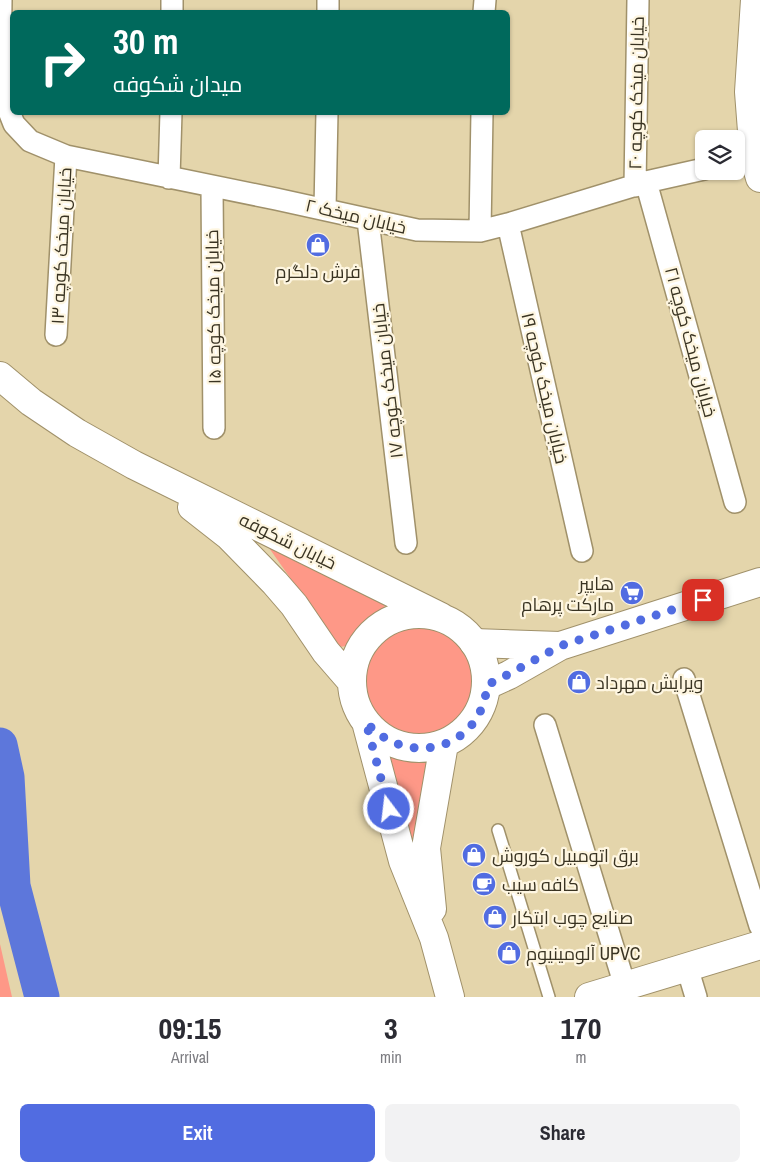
<!DOCTYPE html>
<meta charset="utf-8">
<style>
:root{--surface:#fff;--page:#f2f2f3;--text:#2b2b33;--muted:#7c7c81;--accent:#516ce1}
body{margin:0;font-family:"Archivo Narrow",Cairo,sans-serif;background:var(--page);color:var(--text);height:100vh;display:flex;flex-direction:column;font-size:19px;white-space:nowrap}
*{box-sizing:border-box;margin:0}
p{font-size:16px;color:var(--muted)}
.icon{flex:none;width:28px;height:28px;fill:none;stroke:currentColor;stroke-width:2;stroke-linecap:round;stroke-linejoin:round}
.map{position:relative;height:997px;overflow:hidden}
.sheet{display:flex;flex-direction:column;background:var(--surface);flex:1}
.sheet>*{flex:none}
.top-card{position:absolute;left:10px;top:10px;width:500px;height:105px;border-radius:8px;box-shadow:0 1px 4px #0004;background:#00695c;color:#fff;overflow:hidden}
.tools{position:absolute;left:695px;top:130px;display:grid;gap:10px}
.tools a{display:grid;place-items:center;width:50px;height:50px;border-radius:8px;background:var(--surface);box-shadow:0 1px 4px #0004;font-size:25px}
.pin{position:absolute;display:grid;place-items:center;width:42px;height:42px;color:#fff;margin:-21px;border-radius:10px;box-shadow:0 2px 8px #0006}
.me{position:absolute;width:55px;margin:-28px;rotate:345deg;stroke-linejoin:round;filter:drop-shadow(0 0 4px #0008)}
.turn{display:flex;align-items:center;gap:18px;height:105px;padding:0 20px;font-size:22px}
.turn .icon{width:65px;height:65px;stroke-width:2.5}
.turn b{display:block;font-size:35px;line-height:42px}
.eta{display:flex;justify-content:space-evenly;align-items:center;height:85px;text-align:center}
.eta b{font-size:30px;font-weight:700;line-height:35px}
.button{display:flex;gap:10px;margin-top:auto;padding:10px 20px}
.button a{flex:1;height:58px;border-radius:8px;background:var(--accent);color:#fff;font-size:20px;font-weight:700;line-height:58px;text-align:center}
.button a+a{background:var(--page);color:var(--text)}
.map>svg:first-child{display:block}
</style>
<div class="map">
<svg width="760" height="997" viewBox="0 0 760 997">
<rect width="100%" height="100%" fill="#e4d5ab"/>
<path fill="#fe9887" d="M 262,538 L 383,598 L 385,609 L 362,624 L 347,646 L 339,647 Z
M364 681a56 56 0 1 1 112 0a56 56 0 1 1-112 0Z
M 391,757 L 436,765 L 417,840 L 411,843 L 386,764 Z
M 0,944 L 12,997 L 0,997 Z"/>
<g fill="none" stroke-linecap="round" stroke-linejoin="round">
<path stroke="#5d77db" stroke-width="35" d="M 0,745 L 7,777 L 13,886 L 42,997"/>
<g stroke="#a0916a" stroke-width="14">
<path id="service" d="M 498,830 L 549,997"/>
</g>
<g stroke="#a0916a" stroke-width="24">
<path id="minor" d="M 1,0 L 0,75 L 5,101 L 14,124 L 30,141 L 66,156 L 276,199 L 417,230 L 480,231 L 508,224 L 646,182 L 704,169
M 172,12 L 172,0
M 328,12 L 328,0
M 484,12 L 485,0
M 736,161 L 754,157
M 169,178 L 171,112
M 646,182 L 735,502
M 635,186 L 638,0
M 212,187 L 214,428
M 325,209 L 327,112
M 368,220 L 406,543
M 508,224 L 582,551
M 480,231 L 482,112
M 56,335 L 66,156
M 684,679 L 760,926
M 545,725 L 625,986
M 687,967 L 696,997"/>
</g>
<g stroke="#a0916a" stroke-width="30">
<path id="tertiary" d="M 755,0 L 749,92 L 754,157 L 760,178
M 474,643 L 560,646
M 487,685 L 509,675 L 560,646 L 760,582
M 589,997 L 760,945"/>
</g>
<g stroke="#a0916a" stroke-width="30">
<path id="secondary" d="M 0,376 L 31,402 L 77,433 L 134,465 L 441,617
M 192,507 L 229,536 L 275,583 L 294,605 L 326,652 L 352,682
M352 681a67 67 0 1 1 134 0a67 67 0 1 1-134 0Z
M 366,722 L 403,861 L 434,938 L 450,997
M 432,909 L 426,848 L 444,744"/>
</g>
<use href="#service" stroke="#fff" stroke-width="11"/>
<use href="#minor" stroke="#fff" stroke-width="21"/>
<use href="#tertiary" stroke="#fff" stroke-width="28"/>
<use href="#secondary" stroke="#fff" stroke-width="28"/>
</g>
<g fill="none" stroke-linecap="round" stroke-linejoin="round">
<path stroke="#516ce1" stroke-width="9" stroke-dasharray="0 16.2" d="M 389,809 L 366,722 C 407,769 482,750 487,685 L 509,674 L 560,646 L 703,600"/>
</g>
<defs>
<g id="shop-disc" transform="scale(1.25)"><circle r="9.5" fill="#516ce1" stroke="#fef6e1"/><path d="M-5-2.5h2.3a2.7 3.5 0 0 1 5.4 0H5L5.5 6h-11ZM-1.5-2.5h3a1.5 2.3 0 0 0-3 0Z" fill="#fff"/></g>
<g id="supermarket-disc" transform="scale(1.25)"><circle r="9.5" fill="#516ce1" stroke="#fef6e1"/><path d="M-6-5.5h2.5l.6 2H6L4.5 2H-2.5L-4.4-4H-6ZM-1.5 3.2a1.3 1.3 0 1 0 .1 0ZM3 3.2a1.3 1.3 0 1 0 .1 0Z" fill="#fff"/></g>
<g id="cafe-disc" transform="scale(1.25)"><circle r="9.5" fill="#516ce1" stroke="#fef6e1"/><path d="M-5.5-4.5H6V0H3Q3 3.5 0 3.5H-2.5Q-5.5 3.5-5.5 0ZM3-3.2v2h1.7v-2ZM-6 4.5H4V6H-6Z" fill="#fff"/></g>
</defs>
<g fill-rule="evenodd">
<use href="#shop-disc" x="318" y="245"/>
<use href="#supermarket-disc" x="632" y="593"/>
<use href="#shop-disc" x="579" y="682"/>
<use href="#shop-disc" x="474" y="855"/>
<use href="#cafe-disc" x="484" y="884"/>
<use href="#shop-disc" x="495" y="917"/>
<use href="#shop-disc" x="509" y="953"/>
</g>
<g text-anchor="middle" dominant-baseline="central" stroke-width="4.5" stroke-linejoin="round" paint-order="stroke">
<g font-size="18" fill="#393322" stroke="#fef6e1">
<text transform="translate(636 93) rotate(-89)">خیابان میخک کوچه ۲۰</text>
<text transform="translate(356 216) rotate(13)">خیابان میخک ۲</text>
<text transform="translate(61 246) rotate(-87)">خیابان میخک کوچه ۱۳</text>
<text transform="translate(213 307) rotate(-91)">خیابان میخک کوچه ۱۵</text>
<text transform="translate(691 342) rotate(75)">خیابان میخک کوچه ۲۱</text>
<text transform="translate(387 381) rotate(-97)">خیابان میخک کوچه ۱۷</text>
<text transform="translate(545 388) rotate(77)">خیابان میخک کوچه ۱۹</text>
<text transform="translate(288 541) rotate(26)">خیابان شکوفه</text>
</g>
<g font-size="18" fill="#393322" stroke="#fef6e1" text-anchor="start">
<text x="318" y="271" text-anchor="middle">فرش دلگرم</text>
<text x="614" y="583" text-anchor="end">هایپر<tspan x="614" dy="21">مارکت پرهام</tspan></text>
<text x="596" y="682">ویرایش مهرداد</text>
<text x="492" y="855">برق اتومبیل کوروش</text>
<text x="502" y="884">کافه سیب</text>
<text x="512" y="917">صنایع چوب ابتکار</text>
<text x="526" y="953">آلومینیوم UPVC</text>
</g>
</g>
</svg>
<div class="tools">
<a><svg class="icon" aria-label="layers" viewBox="0 0 24 24"><path d="M12 4l9 5-9 5-9-5zM3 14l9 5 9-5"/></svg></a>
</div>
<div class="pin" style="left:703px;top:600px;background:#d93025"><svg class="icon" aria-label="arrive" viewBox="0 0 24 24"><path d="M6 21V4h12l-3 4 3 4H6"/></svg></div>
<svg class="me" style="left:389px;top:809px" viewBox="-20 -20 40 40"><circle r="17" fill="#516ce1" stroke="#fff" stroke-width="3"/><path d="M0-11L8 9 0 5-8 9z" fill="#fff"/></svg>
<div class="top-card">
<div class="turn"><svg class="icon" aria-label="right" viewBox="0 0 24 24"><path d="M7 20v-9h11M14 6l5 5-5 5"/></svg><div><b>30 m</b>میدان شکوفه</div></div>
</div>
</div>
<section class="sheet">
<div class="eta">
<div><b>09:15</b><p>Arrival</p></div>
<div><b>3</b><p>min</p></div>
<div><b>170</b><p>m</p></div>
</div>
<div class="button"><a>Exit</a><a>Share</a></div>
</section>
